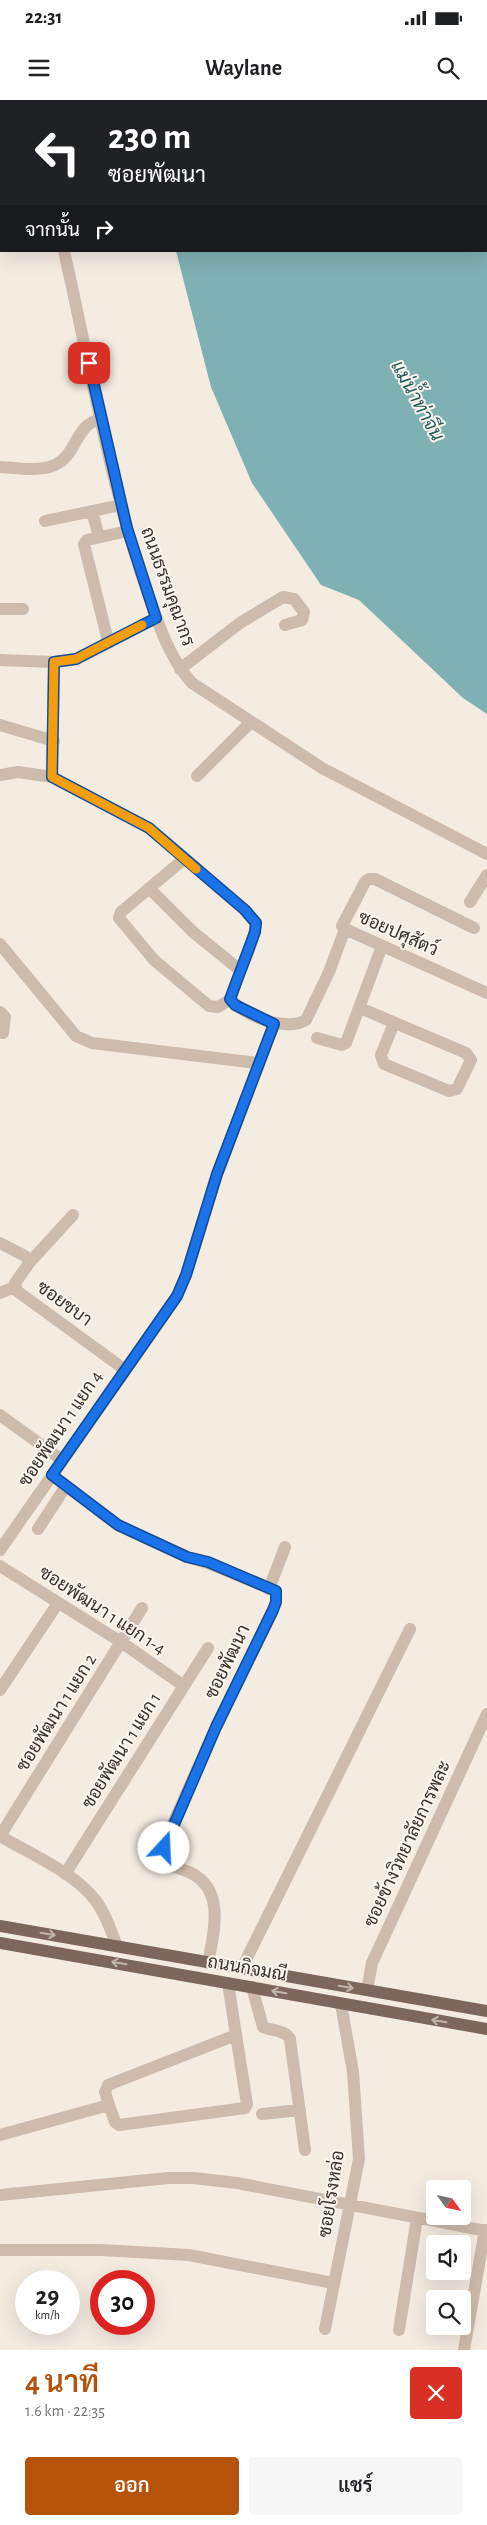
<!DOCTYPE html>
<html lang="th">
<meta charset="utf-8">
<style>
:root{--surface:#fff;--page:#f6f6f6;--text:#202124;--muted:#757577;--accent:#b45309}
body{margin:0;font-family:"Alegreya Sans",Sarabun,sans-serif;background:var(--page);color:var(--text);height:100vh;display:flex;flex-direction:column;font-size:19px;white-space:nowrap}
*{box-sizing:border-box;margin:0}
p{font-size:16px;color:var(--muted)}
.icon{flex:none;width:28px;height:28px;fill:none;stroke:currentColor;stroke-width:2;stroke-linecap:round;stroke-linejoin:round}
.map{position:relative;height:2250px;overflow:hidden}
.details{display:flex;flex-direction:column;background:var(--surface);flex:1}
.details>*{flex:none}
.guide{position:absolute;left:0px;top:0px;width:488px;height:152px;box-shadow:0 5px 20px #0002;background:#202124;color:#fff;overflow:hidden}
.needle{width:32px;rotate:123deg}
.buttons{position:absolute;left:426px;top:2080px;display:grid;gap:10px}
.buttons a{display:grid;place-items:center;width:45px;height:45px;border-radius:5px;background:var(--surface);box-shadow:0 5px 20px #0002;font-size:25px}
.speed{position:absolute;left:15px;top:2170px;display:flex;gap:10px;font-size:25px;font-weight:700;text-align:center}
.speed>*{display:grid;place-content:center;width:65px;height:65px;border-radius:50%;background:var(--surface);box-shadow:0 5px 20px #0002;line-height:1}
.speed small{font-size:12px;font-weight:400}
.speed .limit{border:8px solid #d22;background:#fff;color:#111}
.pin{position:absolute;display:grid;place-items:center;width:42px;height:42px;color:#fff;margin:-21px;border-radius:10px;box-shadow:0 2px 8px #0006}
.me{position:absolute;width:55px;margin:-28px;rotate:20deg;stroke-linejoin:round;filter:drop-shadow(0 0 4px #0008)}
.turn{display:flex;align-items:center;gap:18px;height:105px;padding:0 25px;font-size:22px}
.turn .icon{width:65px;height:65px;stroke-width:2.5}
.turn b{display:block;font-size:35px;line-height:42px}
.then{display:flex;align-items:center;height:48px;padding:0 25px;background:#0003;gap:10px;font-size:19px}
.round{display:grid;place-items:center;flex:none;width:52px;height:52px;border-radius:5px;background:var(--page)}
.overview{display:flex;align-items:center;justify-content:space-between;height:85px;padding:0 25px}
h1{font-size:30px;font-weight:600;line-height:38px;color:var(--accent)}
.primary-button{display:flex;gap:10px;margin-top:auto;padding:10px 25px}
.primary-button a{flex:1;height:58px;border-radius:5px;background:var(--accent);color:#fff;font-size:20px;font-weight:600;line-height:58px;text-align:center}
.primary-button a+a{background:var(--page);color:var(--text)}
.status{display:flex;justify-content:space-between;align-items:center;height:35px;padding:0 25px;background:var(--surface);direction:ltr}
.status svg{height:14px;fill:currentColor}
header{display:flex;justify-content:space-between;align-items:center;height:65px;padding:0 25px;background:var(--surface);font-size:22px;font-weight:600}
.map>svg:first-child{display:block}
</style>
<div class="status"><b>22:31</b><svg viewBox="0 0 49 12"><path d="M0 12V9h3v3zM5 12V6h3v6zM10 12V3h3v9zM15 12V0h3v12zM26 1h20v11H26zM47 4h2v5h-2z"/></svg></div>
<header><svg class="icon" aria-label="menu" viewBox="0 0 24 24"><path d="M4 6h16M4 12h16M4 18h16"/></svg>Waylane<svg class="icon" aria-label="search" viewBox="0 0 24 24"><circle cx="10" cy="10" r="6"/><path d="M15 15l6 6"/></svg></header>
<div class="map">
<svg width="487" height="2250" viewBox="0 0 487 2250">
<rect width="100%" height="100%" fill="#f4ebe1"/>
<path fill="#7fb0b2" d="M 148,0 L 487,0 L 487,614 L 463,598 L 359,500 L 321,485 L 252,383 L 211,287 L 176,151 L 486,151 L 486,1 Z"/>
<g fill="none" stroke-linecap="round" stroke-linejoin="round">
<path stroke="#7fb0b2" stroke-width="2.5" d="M 0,146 L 1,145"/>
<path stroke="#cdbbac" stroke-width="12" d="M 40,1 L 41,0
M 0,2 L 1,3
M 64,151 C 90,265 109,381 147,491 C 159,525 168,556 192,583 L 322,668 L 487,754
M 0,367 C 17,368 39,372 55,365 C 77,355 75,325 100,319
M 92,411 L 99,437
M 45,421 L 121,405
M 0,509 L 23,509
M 108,541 L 84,444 L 87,440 L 128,431
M 0,560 L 54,562 L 77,559 L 156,518
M 54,562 L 52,677 L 149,728 L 245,810 L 256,823 C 253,849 237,873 231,899 C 243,916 287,932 306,920 L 329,872 L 345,829
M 180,569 L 240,523 L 283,497 L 294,499 L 304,512 L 302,520 L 285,525
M 0,625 L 54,641
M 0,675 L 18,672 L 52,677
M 197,676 L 251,622
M 184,759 L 121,812 L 119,818 L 154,860 L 209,906 L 218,907 L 231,899
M 149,788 L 193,832 L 240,870
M 470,802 L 487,775
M 474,828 L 375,779 L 369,779 L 365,782 L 342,826 L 345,829 L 487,893
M 0,844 L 76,936 L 92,943 L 257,963
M 360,908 L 466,953 L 471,960 L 457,989 L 449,991 L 384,964 L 381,955 L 394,923
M 0,912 L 5,917 L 3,933
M 317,938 L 342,945 L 346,943 L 382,846
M 0,1143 L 25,1156 L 30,1162 L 15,1183 L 17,1191 L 124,1269
M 30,1162 L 73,1115
M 0,1193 L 15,1187
M 0,1315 L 62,1360
M 52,1375 L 118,1425 L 187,1457 L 208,1463 L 276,1491 L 276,1502 L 273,1510 L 216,1627 L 168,1735 L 162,1758 C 169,1768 178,1767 189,1772 C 226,1789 214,1832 208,1863
M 38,1429 L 66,1386
M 0,1450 L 177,1196 L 186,1175 L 217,1075 L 274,924
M 0,1466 L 121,1542 L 184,1586
M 269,1489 L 285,1447
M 0,1590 L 58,1503
M 0,1736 L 142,1508
M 0,1736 C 30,1754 74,1772 96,1801 C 106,1814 111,1831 117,1846
M 65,1774 L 208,1548
M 242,1868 L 410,1529
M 252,1887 L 263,1927 C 272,1931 286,1930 290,1939 L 305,2050
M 367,1890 L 372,1863 L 487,1614
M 109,2005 L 115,2022 L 119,2025 L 245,2008 L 247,2004 L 236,1935
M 262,2014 L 300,2010
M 0,2035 L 109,2005 L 105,1992 L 108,1985 L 236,1935 L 228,1883
M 0,2095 L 168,2078 L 194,2078 L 237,2083 L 487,2131
M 0,2150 L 101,2150 L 189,2155 L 333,2183
M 325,2229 L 359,2059 L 353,1972 L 341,1904
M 399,2230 L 417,2118
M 464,2250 L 485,2130"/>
<path stroke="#7d675c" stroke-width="12" d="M 0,1826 L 487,1911
M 0,1843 L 487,1929"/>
</g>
<defs><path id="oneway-shaft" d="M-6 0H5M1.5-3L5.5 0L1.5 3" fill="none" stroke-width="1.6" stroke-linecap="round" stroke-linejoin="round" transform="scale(1.25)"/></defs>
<g stroke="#c2b5ac">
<use href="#oneway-shaft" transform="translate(48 1834) rotate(9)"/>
<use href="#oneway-shaft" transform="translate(119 1863) rotate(-170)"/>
<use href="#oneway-shaft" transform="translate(346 1887) rotate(9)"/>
<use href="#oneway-shaft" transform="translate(279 1892) rotate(-170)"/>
<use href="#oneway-shaft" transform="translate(439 1921) rotate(-170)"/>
</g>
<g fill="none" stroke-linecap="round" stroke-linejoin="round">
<g stroke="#114b97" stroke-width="12">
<path id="route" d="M 89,263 L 127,428 L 156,518 L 76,559 L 54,562 L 52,677 L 149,728 L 245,810 L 256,823 L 255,832 L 230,899 L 235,905 L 274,924 L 217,1074 L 186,1175 L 177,1196 L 52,1375 L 118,1425 L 187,1457 L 208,1462 L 276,1491 L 276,1502 L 273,1510 L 216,1627 L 164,1748"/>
</g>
<use href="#route" stroke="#1a73e8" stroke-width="9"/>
<path stroke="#f59e0b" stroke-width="9" d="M 142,525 L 76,559 L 54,562 L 52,677 L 149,728 L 196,769"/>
</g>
<g text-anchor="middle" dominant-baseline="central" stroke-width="4" stroke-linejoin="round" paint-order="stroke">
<g font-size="18" fill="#3b302b" stroke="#fbf5ee">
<text transform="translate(167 487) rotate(70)">ถนนธรรมคุณากร</text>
<text transform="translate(398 834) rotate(24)">ซอยปศุสัตว์</text>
<text transform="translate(64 1204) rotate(36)">ซอยชบา</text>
<text transform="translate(61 1329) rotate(-56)">ซอยพัฒนา 1 แยก 4</text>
<text transform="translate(102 1511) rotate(33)">ซอยพัฒนา 1 แยก 1-4</text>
<text transform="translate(228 1562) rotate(-64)">ซอยพัฒนา</text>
<text transform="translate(57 1613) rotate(-58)">ซอยพัฒนา 1 แยก 2</text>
<text transform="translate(122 1651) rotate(-58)">ซอยพัฒนา 1 แยก 1</text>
<text transform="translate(408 1744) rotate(-65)">ซอยข้างวิทยาลัยการพละ</text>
<text transform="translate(247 1869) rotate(10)">ถนนกิจมณี</text>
<text transform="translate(332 2094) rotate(-81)">ซอยโรงหล่อ</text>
</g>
<g font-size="19" font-style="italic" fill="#1f5a5e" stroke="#fbf5ee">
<text transform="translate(417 301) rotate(61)">แม่น้ำท่าจีน</text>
</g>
</g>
</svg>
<div class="buttons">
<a><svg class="needle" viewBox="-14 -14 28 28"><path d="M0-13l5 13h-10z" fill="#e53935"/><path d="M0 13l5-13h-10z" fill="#757577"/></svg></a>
<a><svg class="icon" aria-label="sound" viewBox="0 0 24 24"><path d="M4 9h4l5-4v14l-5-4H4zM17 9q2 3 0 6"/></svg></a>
<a><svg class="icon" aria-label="search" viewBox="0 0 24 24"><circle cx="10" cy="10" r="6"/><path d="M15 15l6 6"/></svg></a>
</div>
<div class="speed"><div>29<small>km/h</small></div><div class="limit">30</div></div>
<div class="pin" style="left:89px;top:263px;background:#d93025"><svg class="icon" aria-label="arrive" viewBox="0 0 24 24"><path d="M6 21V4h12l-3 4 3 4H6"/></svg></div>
<svg class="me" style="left:164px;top:1748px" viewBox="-20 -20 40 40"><circle r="19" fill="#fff"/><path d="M0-13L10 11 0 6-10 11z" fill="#1a73e8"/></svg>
<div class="guide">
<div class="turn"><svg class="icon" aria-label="left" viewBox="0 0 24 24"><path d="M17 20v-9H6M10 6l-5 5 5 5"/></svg><div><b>230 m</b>ซอยพัฒนา</div></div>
<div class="then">จากนั้น<svg class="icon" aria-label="right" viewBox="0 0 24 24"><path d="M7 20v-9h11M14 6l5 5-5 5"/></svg></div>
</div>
</div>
<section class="details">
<div class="overview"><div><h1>4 นาที</h1><p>1.6 km · 22:35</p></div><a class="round" style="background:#d93025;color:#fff"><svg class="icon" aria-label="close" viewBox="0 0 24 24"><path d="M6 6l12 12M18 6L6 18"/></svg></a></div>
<div class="primary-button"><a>ออก</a><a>แชร์</a></div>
</section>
